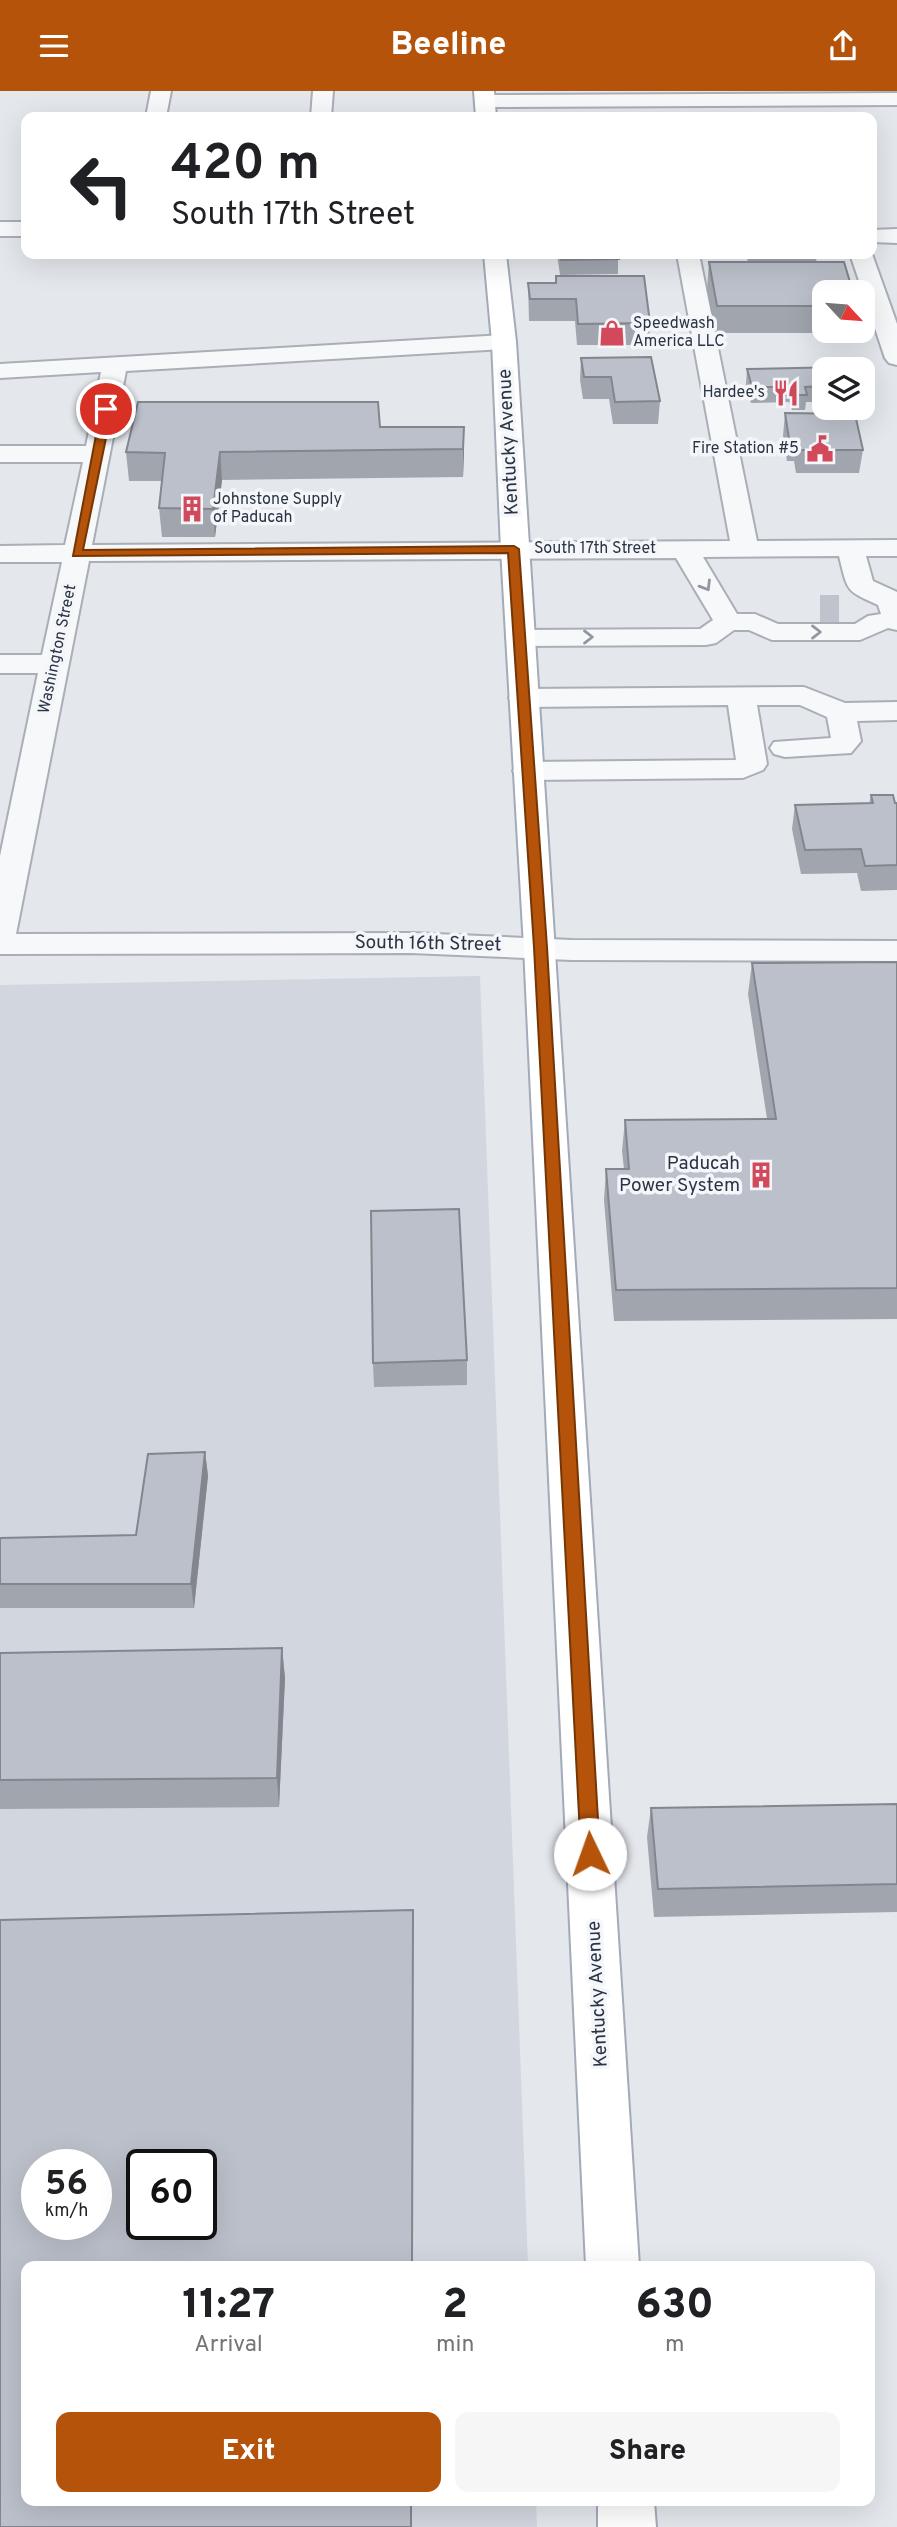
<!DOCTYPE html>
<style>
:root{--surface:#fff;--page:#f6f6f6;--text:#202124;--muted:#757577;--accent:#b45309}
body{margin:0;font-family:Overpass,sans-serif;background:var(--page);color:var(--text);height:100vh;display:flex;flex-direction:column;font-size:26px;white-space:nowrap}
*{box-sizing:border-box;margin:0}
p{font-size:23px;color:var(--muted)}
.icon{flex:none;width:38px;height:38px;fill:none;stroke:currentColor;stroke-width:2;stroke-linecap:round;stroke-linejoin:round}
.map{position:relative;flex:1;overflow:hidden}
.sheet{position:absolute;left:21px;top:2170px;width:854px;height:245px;display:flex;flex-direction:column;background:var(--surface);border-radius:14px;box-shadow:0 7px 28px #0002}
.sheet>*{flex:none}
.top-card{position:absolute;left:21px;top:21px;width:856px;height:147px;border-radius:14px;box-shadow:0 7px 28px #0002;background:#fff;color:var(--text);overflow:hidden}
.needle{width:46px;rotate:116deg}
.controls{position:absolute;left:812px;top:189px;display:grid;gap:14px}
.controls a{display:grid;place-items:center;width:63px;height:63px;border-radius:14px;background:var(--surface);box-shadow:0 7px 28px #0002;font-size:35px}
.speed{position:absolute;left:21px;top:2058px;display:flex;gap:14px;font-size:35px;font-weight:700;text-align:center}
.speed>*{display:grid;place-content:center;width:91px;height:91px;border-radius:50%;background:var(--surface);box-shadow:0 7px 28px #0002;line-height:1}
.speed small{font-size:18px;font-weight:400}
.speed .limit{border:4px solid #111;border-radius:10px;background:#fff;color:#111}
.pin{position:absolute;display:grid;place-items:center;width:60px;height:60px;color:#fff;margin:-30px;border:4px solid #fff;border-radius:50%;box-shadow:0 2px 7px #0007}
.me{position:absolute;width:77px;margin:-38px;rotate:357deg;stroke-linejoin:round;filter:drop-shadow(0 0 5px #0008)}
.turn{display:flex;align-items:center;gap:24px;height:147px;padding:0 35px;font-size:32px}
.turn .icon{width:91px;height:91px;stroke-width:2.5}
.turn b{display:block;font-size:49px;line-height:60px}
.eta{display:flex;justify-content:space-evenly;align-items:center;height:119px;text-align:center}
.eta b{font-size:42px;font-weight:800;line-height:49px}
.cta{display:flex;gap:14px;margin-top:auto;padding:14px 35px}
.cta a{flex:1;height:80px;border-radius:14px;background:var(--accent);color:#fff;font-size:28px;font-weight:800;line-height:80px;text-align:center}
.cta a+a{background:var(--page);color:var(--text)}
header{display:flex;justify-content:space-between;align-items:center;height:91px;padding:0 35px;background:var(--accent);color:#fff;font-size:32px;font-weight:800}
.map>svg:first-child{display:block}
</style>
<header><svg class="icon" aria-label="menu" viewBox="0 0 24 24"><path d="M4 6h16M4 12h16M4 18h16"/></svg>Beeline<svg class="icon" aria-label="share" viewBox="0 0 24 24"><path d="M12 15V3M7 8l5-5 5 5M5 13v7h14v-7"/></svg></header>
<div class="map">
<svg width="897" height="2436" viewBox="0 0 897 2436">
<rect width="100%" height="100%" fill="#e4e7ec"/>
<path fill="#d2d6de" fill-rule="evenodd" d="M 480,885 L 528,2175 L 26,2175 L 26,2410 L 536,2410 L 537,2436 L 0,2436 L 0,894 ZM 37,2074 L 96,2074 L 96,2133 L 37,2133 ZM 142,2074 L 201,2074 L 201,2133 L 142,2133 Z"/>
<g fill="none" stroke-linecap="round" stroke-linejoin="round">
<path stroke="#bfc3cb" stroke-width="30" stroke-dasharray="30 15" stroke-linecap="butt" d="M 820,519 L 839,519"/>
<g stroke="#a9aeb7" stroke-width="4">
<path id="minor" d="M 151,0 L 171,0 L 166,26 L 146,26 Z
M 313,0 L 333,0 L 331,26 L 311,26 Z
M 897,2 L 897,14 L 485,16 L 478,14 L 475,10 L 478,6 L 485,4 Z
M 0,131 L 26,131 L 26,145 L 0,145 Z
M 897,138 L 897,152 L 872,151 L 872,139 Z
M 677,163 L 699,163 L 757,450 L 897,449 L 897,465 L 866,465 L 873,490 L 897,501 L 897,539 L 888,537 L 860,549 L 772,549 L 749,539 L 734,539 L 716,552 L 706,554 L 520,555 L 510,553 L 506,547 L 510,541 L 520,539 L 700,538 L 713,529 L 676,467 L 89,470 L 16,843 L 411,842 L 572,849 L 897,850 L 897,870 L 572,869 L 411,862 L 0,863 L 0,765 L 38,582 L 0,582 L 0,564 L 42,564 L 62,471 L 0,471 L 0,455 L 65,454 L 83,371 L 0,371 L 0,355 L 86,355 L 101,281 L 0,287 L 0,273 L 504,244 L 512,246 L 516,251 L 512,256 L 504,258 L 126,280 L 92,454 L 730,450 ZM 839,465 C 848,501 845,499 878,514 L 881,523 L 868,525 L 855,533 L 778,533 L 755,523 L 737,523 L 703,466 Z
M 850,163 L 872,163 L 897,233 L 897,274 L 889,272 L 885,267 Z
M 804,596 L 845,612 L 897,611 L 897,629 L 857,630 L 861,650 L 851,662 L 785,666 L 774,663 L 770,657 L 774,651 L 831,647 L 827,626 L 800,614 L 757,614 L 767,673 L 763,679 L 743,687 L 528,689 L 517,686 L 513,680 L 517,674 L 528,671 L 736,669 L 728,614 L 524,616 L 514,613 L 509,607 L 514,601 L 524,598 Z"/>
</g>
<g stroke="#a3abb8" stroke-width="4">
<path id="major" d="M 474,0 L 494,0 L 496,26 L 476,26 Z
M 484,163 L 506,163 L 516,251 L 639,2175 L 586,2175 L 524,856 L 501,458 L 492,251 Z
M 598,2410 L 654,2410 L 656,2436 L 598,2436 Z"/>
</g>
<use href="#minor" fill="#f7f8fa" fill-rule="evenodd"/>
<use href="#major" fill="#fff" fill-rule="evenodd"/>
</g>
<path fill="#a1a5ae" d="M 557,163 L 618,163 L 618,183 L 560,184 Z
M 746,163 L 817,163 L 816,171 L 824,201 L 824,240 L 853,240 L 853,242 L 715,242 L 707,198 L 709,171 L 748,171 Z
M 556,185 L 650,232 L 649,254 L 577,254 L 575,230 L 529,230 L 528,192 L 556,192 Z
M 581,267 L 660,310 L 658,333 L 613,333 L 609,308 L 583,308 L 580,289 Z
M 747,278 L 824,278 L 824,311 L 806,311 L 805,319 L 792,319 L 789,311 L 751,312 L 746,293 Z
M 785,322 L 863,359 L 859,382 L 796,382 L 794,370 L 787,370 L 783,345 Z
M 380,336 L 464,336 L 463,386 L 222,389 L 215,446 L 162,446 L 159,417 L 162,390 L 129,390 L 126,361 Z
M 871,704 L 897,712 L 897,799 L 861,800 L 857,782 L 801,783 L 792,738 L 795,714 L 869,713 Z
M 897,871 L 897,1228 L 614,1230 L 604,1109 L 606,1078 L 624,1078 L 622,1060 L 625,1029 L 767,1028 L 748,903 L 752,872 Z
M 467,1269 L 467,1294 L 374,1296 L 373,1272 Z
M 205,1361 L 208,1385 L 194,1517 L 0,1517 L 0,1447 L 136,1444 Z
M 282,1557 L 285,1587 L 279,1716 L 0,1718 L 0,1562 Z
M 897,1713 L 897,1821 L 654,1826 L 647,1746 L 651,1717 Z"/>
<path fill="#83868d" d="M 464,336 L 464,364 L 463,386 L 463,358 Z
M 220,361 L 222,389 L 215,446 L 213,418 Z
M 205,1361 L 208,1385 L 194,1517 L 191,1493 Z
M 282,1557 L 285,1587 L 279,1716 L 277,1687 Z
M 413,1819 L 413,2175 L 412,2175 Z"/>
<path fill="#bbc0ca" stroke="#83868d" stroke-width="2" fill-rule="evenodd" d="M 560,163 L 618,163 L 619,168 L 561,169 Z
M 709,171 L 844,171 L 853,201 L 824,201 L 824,215 L 717,215 Z
M 556,185 L 644,185 L 650,232 L 578,233 L 576,208 L 530,208 L 528,192 L 556,192 Z
M 651,266 L 660,310 L 615,311 L 611,286 L 584,286 L 581,267 Z
M 843,276 L 844,278 L 824,278 L 824,295 L 805,296 L 807,304 L 793,304 L 791,296 L 752,296 L 747,278 Z
M 138,311 L 378,311 L 380,336 L 464,336 L 463,358 L 220,361 L 213,418 L 159,417 L 165,362 L 126,361 Z
M 785,322 L 855,323 L 863,359 L 799,359 L 797,348 L 789,348 Z
M 871,704 L 893,704 L 895,712 L 897,712 L 897,774 L 865,775 L 861,758 L 805,759 L 795,714 L 873,712 Z
M 897,871 L 897,1197 L 616,1199 L 606,1078 L 629,1078 L 625,1029 L 776,1028 L 752,872 Z
M 459,1118 L 467,1269 L 373,1272 L 371,1120 Z
M 205,1361 L 191,1493 L 0,1493 L 0,1447 L 136,1444 L 148,1363 Z
M 282,1557 L 277,1687 L 0,1689 L 0,1562 Z
M 897,1713 L 897,1793 L 658,1798 L 651,1717 Z
M 413,1819 L 412,2175 L 26,2175 L 26,2410 L 411,2410 L 411,2436 L 0,2436 L 0,1829 ZM 37,2074 L 96,2074 L 96,2133 L 37,2133 ZM 142,2074 L 201,2074 L 201,2133 L 142,2133 Z"/>
<defs><path id="oneway-chevron" d="M-2-3.5L2.5 0L-2 3.5" fill="none" stroke-width="1.6" stroke-linecap="round" stroke-linejoin="round" transform="scale(1.75)"/></defs>
<g stroke="#9196a0">
<use href="#oneway-chevron" transform="translate(706 495) rotate(59)"/>
<use href="#oneway-chevron" transform="translate(816 541)"/>
<use href="#oneway-chevron" transform="translate(588 546)"/>
</g>
<path fill="#b45309" stroke="#753606" stroke-width="2" d="M 106,315 L 112,318 L 83,459 L 514,455 L 519,458 L 547,856 L 600,1763 L 597,1769 L 590,1772 L 583,1769 L 581,1763 L 534,856 L 508,462 L 73,465 L 101,318 Z"/>
<defs>
<g id="shop-bare" transform="scale(2.1)"><path d="M-5-2.5h2.3a2.7 3.5 0 0 1 5.4 0H5L5.5 6h-11ZM-1.5-2.5h3a1.5 2.3 0 0 0-3 0Z" fill="#d1495b" stroke="#f4f6f9" stroke-width="2.5" paint-order="stroke"/></g>
<g id="restaurant-bare" transform="scale(2.1)"><path d="M-5-6h1v4h1v-4h1v4h1v-4h1v5L-1.5 .5V6h-2V.5L-5-1ZM5-6V6H3V1.5H1.5Q1.5-4 5-6Z" fill="#d1495b" stroke="#f4f6f9" stroke-width="2.5" paint-order="stroke"/></g>
<g id="civic-bare" transform="scale(2.1)"><path d="M-.6-6.5H3V-4.5H.6V-3L4-1V1h2V6H-6V1h2V-1L-.6-3ZM-1.2 2.5V6h2.4V2.5Z" fill="#d1495b" stroke="#f4f6f9" stroke-width="2.5" paint-order="stroke"/></g>
<g id="building-bare" transform="scale(2.1)"><path d="M-4-6H4V6H1V3H-1V6H-4ZM-2.5-4.3h1.7v1.8h-1.7ZM.8-4.3h1.7v1.8H.8ZM-2.5-1h1.7V.8h-1.7ZM.8-1h1.7V.8H.8Z" fill="#d1495b" stroke="#f4f6f9" stroke-width="2.5" paint-order="stroke"/></g>
</defs>
<g fill-rule="evenodd">
<use href="#shop-bare" x="612" y="242"/>
<use href="#restaurant-bare" x="786" y="302"/>
<use href="#civic-bare" x="820" y="358"/>
<use href="#building-bare" x="192" y="418"/>
<use href="#building-bare" x="761" y="1084"/>
</g>
<g text-anchor="middle" dominant-baseline="central" stroke-width="7" stroke-linejoin="round" paint-order="stroke">
<g font-size="16" fill="#2b3445" stroke="#f4f6f9" text-anchor="start">
<text x="633" y="233">Speedwash<tspan x="633" dy="18">America LLC</tspan></text>
<text x="765" y="302" text-anchor="end">Hardee's</text>
<text x="799" y="358" text-anchor="end">Fire Station #5</text>
<text x="213" y="409">Johnstone Supply<tspan x="213" dy="18">of Paducah</tspan></text>
</g>
<g font-size="16" fill="#2b3445" stroke="#f4f6f9">
<text x="595" y="458">South 17th Street</text>
<text transform="translate(58 558) rotate(-78)">Washington Street</text>
</g>
<g font-size="19" fill="#2b3445" stroke="#f4f6f9">
<text transform="translate(509 351) rotate(-93)">Kentucky Avenue</text>
<text transform="translate(428 853) rotate(1)">South 16th Street</text>
<text transform="translate(598 1903) rotate(-93)">Kentucky Avenue</text>
</g>
<g font-size="19" fill="#2b3445" stroke="#f4f6f9" text-anchor="end">
<text x="740" y="1073">Paducah<tspan x="740" dy="22">Power System</tspan></text>
</g>
</g>
</svg>
<div class="controls">
<a><svg class="needle" viewBox="-14 -14 28 28"><path d="M0-13l5 13h-10z" fill="#e53935"/><path d="M0 13l5-13h-10z" fill="#757577"/></svg></a>
<a><svg class="icon" aria-label="layers" viewBox="0 0 24 24"><path d="M12 4l9 5-9 5-9-5zM3 14l9 5 9-5"/></svg></a>
</div>
<div class="speed"><div>56<small>km/h</small></div><div class="limit">60</div></div>
<div class="pin" style="left:106px;top:318px;background:#d93025"><svg class="icon" aria-label="arrive" viewBox="0 0 24 24"><path d="M6 21V4h12l-3 4 3 4H6"/></svg></div>
<svg class="me" style="left:590px;top:1763px" viewBox="-20 -20 40 40"><circle r="19" fill="#fff"/><path d="M0-13L10 11 0 6-10 11z" fill="#b45309"/></svg>
<div class="top-card">
<div class="turn"><svg class="icon" aria-label="left" viewBox="0 0 24 24"><path d="M17 20v-9H6M10 6l-5 5 5 5"/></svg><div><b>420 m</b>South 17th Street</div></div>
</div>
<section class="sheet">
<div class="eta">
<div><b>11:27</b><p>Arrival</p></div>
<div><b>2</b><p>min</p></div>
<div><b>630</b><p>m</p></div>
</div>
<div class="cta"><a>Exit</a><a>Share</a></div>
</section>
</div>
